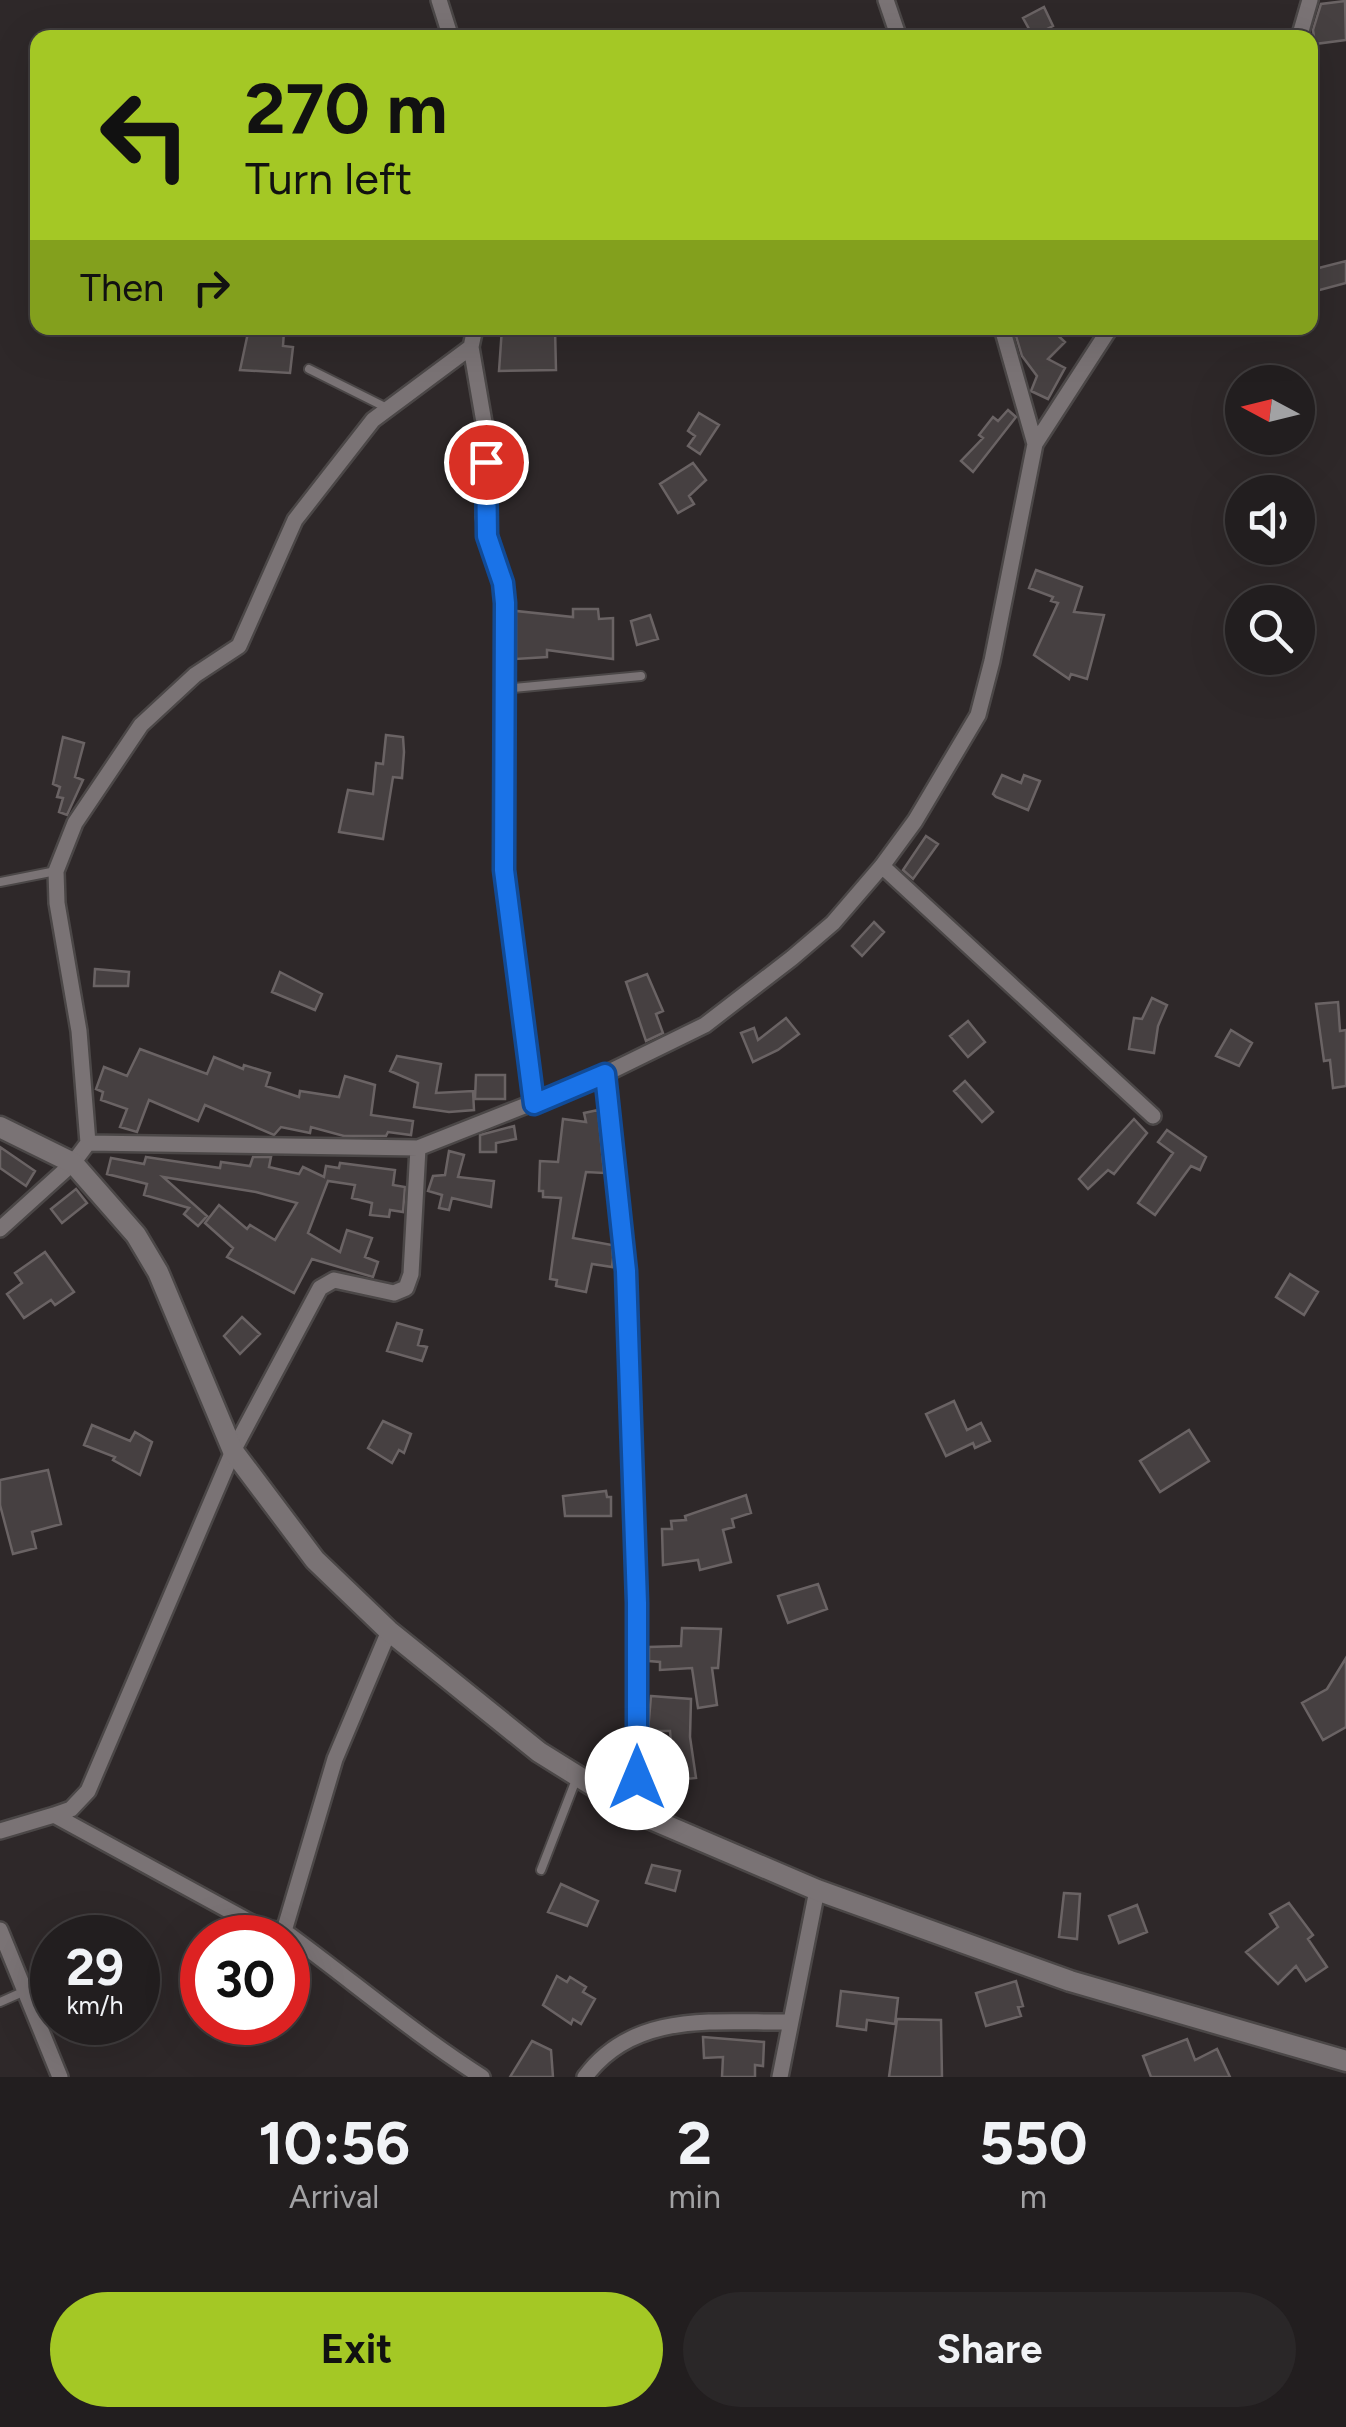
<!DOCTYPE html>
<style>
:root{--surface:#221e1f;--page:#2a2728;--text:#f1f3f6;--muted:#a2a2a4;--line:#3f3c3d;--accent:#a4c825}
body{margin:0;font-family:Figtree,sans-serif;background:var(--page);color:var(--text);height:100vh;display:flex;flex-direction:column;font-size:38px;white-space:nowrap}
*{box-sizing:border-box;margin:0}
p{font-size:32px;color:var(--muted)}
.icon{flex:none;width:55px;height:55px;fill:none;stroke:currentColor;stroke-width:2;stroke-linecap:round;stroke-linejoin:round}
.map{position:relative;height:2077px;overflow:hidden}
.panel{display:flex;flex-direction:column;background:var(--surface);flex:1}
.panel>*{flex:none}
.banner{position:absolute;left:30px;top:30px;width:1288px;height:305px;border-radius:20px;box-shadow:0 10px 40px #0002,0 0 0 2px var(--line);background:#a4c825;color:#111;overflow:hidden}
.needle{width:65px;rotate:277deg}
.controls{position:absolute;left:1225px;top:365px;display:grid;gap:20px}
.controls a{display:grid;place-items:center;width:90px;height:90px;border-radius:50%;background:var(--surface);box-shadow:0 10px 40px #0002,0 0 0 2px var(--line);font-size:50px}
.speed{position:absolute;left:30px;top:1915px;display:flex;gap:20px;font-size:50px;font-weight:700;text-align:center}
.speed>*{display:grid;place-content:center;width:130px;height:130px;border-radius:50%;background:var(--surface);box-shadow:0 10px 40px #0002,0 0 0 2px var(--line);line-height:1}
.speed small{font-size:25px;font-weight:400}
.speed .limit{border:15px solid #d22;background:#fff;color:#111}
.pin{position:absolute;display:grid;place-items:center;width:85px;height:85px;color:#fff;margin:-42px;border:5px solid #fff;border-radius:50%;box-shadow:0 2px 10px #0007}
.me{position:absolute;width:110px;margin:-55px;rotate:0deg;stroke-linejoin:round;filter:drop-shadow(0 0 8px #0008)}
.turn{display:flex;align-items:center;gap:35px;height:210px;padding:0 50px;font-size:45px}
.turn .icon{width:130px;height:130px;stroke-width:2.5}
.turn b{display:block;font-size:70px;line-height:85px}
.then{display:flex;align-items:center;height:95px;padding:0 50px;background:#0003;gap:20px;font-size:38px}
.eta{display:flex;justify-content:space-evenly;align-items:center;height:170px;text-align:center}
.eta b{font-size:60px;font-weight:700;line-height:70px}
.cta{display:flex;gap:20px;margin-top:auto;padding:20px 50px}
.cta a{flex:1;height:115px;border-radius:60px;background:var(--accent);color:#111;font-size:40px;font-weight:700;line-height:115px;text-align:center}
.cta a+a{background:var(--page);color:var(--text)}
.map>svg:first-child{display:block}
</style>
<div class="map">
<svg width="1346" height="2077" viewBox="0 0 1346 2077">
<rect width="100%" height="100%" fill="#2e2829"/>
<path fill="#464041" stroke="#6a6364" stroke-width="2.5" d="M 1345,1 L 1346,40 L 1315,44 L 1313,30 L 1321,4 Z
M 1044,7 L 1053,26 L 1033,36 L 1023,18 Z
M 1346,261 L 1346,283 L 1316,291 L 1311,270 Z
M 249,328 L 284,331 L 283,346 L 293,347 L 290,373 L 240,370 Z
M 502,328 L 555,328 L 556,370 L 499,371 Z
M 1026,328 L 1050,328 L 1065,342 L 1048,359 L 1065,368 L 1048,399 L 1031,391 L 1037,376 L 1022,356 L 1016,336 Z
M 1008,410 L 1016,417 L 973,472 L 961,461 L 983,438 L 979,435 L 993,417 L 998,421 Z
M 699,413 L 719,425 L 700,454 L 688,446 L 695,436 L 688,431 Z
M 693,463 L 706,480 L 689,496 L 694,504 L 678,513 L 660,484 Z
M 1036,570 L 1082,587 L 1074,612 L 1104,615 L 1087,679 L 1071,674 L 1069,679 L 1034,655 L 1058,603 L 1051,601 L 1053,597 L 1029,588 Z
M 573,609 L 598,609 L 599,619 L 613,618 L 613,659 L 547,650 L 547,657 L 516,659 L 516,611 L 573,617 Z
M 650,615 L 658,639 L 637,645 L 631,621 Z
M 386,735 L 403,737 L 404,752 L 402,778 L 393,777 L 383,839 L 339,832 L 348,790 L 373,794 L 376,763 L 383,764 Z
M 63,737 L 84,743 L 75,777 L 83,780 L 67,815 L 59,812 L 63,798 L 57,797 L 60,787 L 53,784 Z
M 1002,775 L 1021,783 L 1024,775 L 1040,781 L 1028,810 L 996,797 L 993,794 Z
M 926,836 L 938,844 L 913,879 L 903,870 Z
M 874,922 L 884,932 L 862,956 L 852,946 Z
M 95,969 L 129,972 L 128,986 L 94,986 Z
M 280,972 L 322,994 L 315,1010 L 272,992 Z
M 647,974 L 663,1011 L 656,1014 L 663,1033 L 646,1041 L 626,982 Z
M 1152,998 L 1167,1005 L 1158,1026 L 1154,1053 L 1129,1049 L 1134,1018 L 1142,1019 Z
M 1338,1002 L 1340,1031 L 1346,1030 L 1346,1086 L 1333,1088 L 1330,1060 L 1324,1061 L 1316,1004 Z
M 786,1018 L 799,1034 L 778,1050 L 753,1062 L 741,1033 L 754,1028 L 758,1040 Z
M 968,1021 L 985,1042 L 968,1057 L 950,1036 Z
M 1231,1030 L 1252,1043 L 1239,1066 L 1216,1056 Z
M 140,1049 L 207,1074 L 214,1057 L 243,1069 L 244,1065 L 270,1073 L 266,1086 L 299,1097 L 300,1091 L 339,1097 L 345,1076 L 375,1085 L 371,1115 L 413,1121 L 411,1135 L 388,1132 L 386,1136 L 344,1136 L 311,1127 L 310,1133 L 281,1127 L 274,1135 L 205,1105 L 198,1121 L 149,1100 L 137,1132 L 120,1127 L 127,1109 L 101,1100 L 103,1092 L 96,1089 L 104,1067 L 127,1076 Z
M 397,1056 L 441,1064 L 436,1093 L 473,1091 L 474,1110 L 449,1112 L 414,1107 L 418,1083 L 390,1071 Z
M 476,1075 L 505,1075 L 505,1099 L 475,1099 Z
M 965,1081 L 993,1112 L 982,1122 L 954,1091 Z
M 598,1110 L 604,1173 L 586,1172 L 573,1238 L 612,1245 L 613,1258 L 612,1267 L 592,1264 L 586,1292 L 556,1286 L 557,1280 L 550,1279 L 561,1198 L 543,1197 L 543,1191 L 539,1191 L 540,1161 L 558,1162 L 563,1119 L 586,1122 L 584,1113 Z
M 1134,1119 L 1147,1133 L 1114,1174 L 1108,1170 L 1088,1189 L 1079,1179 Z
M 514,1126 L 516,1139 L 496,1143 L 496,1152 L 480,1152 L 480,1135 Z
M 1167,1130 L 1206,1157 L 1200,1170 L 1191,1166 L 1155,1215 L 1138,1203 L 1173,1153 L 1158,1142 Z
M 0,1147 L 35,1171 L 26,1186 L 0,1168 Z
M 449,1151 L 464,1155 L 458,1177 L 494,1181 L 491,1207 L 452,1198 L 449,1210 L 439,1208 L 442,1195 L 428,1191 L 433,1176 L 445,1175 Z
M 146,1157 L 220,1168 L 221,1162 L 250,1166 L 253,1157 L 271,1157 L 269,1167 L 299,1174 L 303,1167 L 324,1177 L 326,1166 L 339,1168 L 340,1163 L 395,1170 L 393,1185 L 405,1187 L 403,1212 L 390,1210 L 389,1217 L 370,1215 L 372,1203 L 352,1198 L 355,1185 L 328,1181 L 308,1233 L 340,1252 L 347,1230 L 372,1238 L 365,1257 L 378,1262 L 373,1277 L 312,1259 L 294,1293 L 227,1257 L 233,1248 L 205,1223 L 219,1205 L 247,1229 L 250,1225 L 275,1240 L 297,1203 L 256,1192 L 163,1177 L 207,1216 L 198,1226 L 184,1214 L 189,1208 L 144,1195 L 147,1184 L 107,1174 L 111,1158 L 144,1164 Z
M 76,1189 L 87,1203 L 62,1223 L 51,1209 Z
M 45,1252 L 74,1292 L 55,1305 L 51,1300 L 24,1318 L 7,1294 L 22,1283 L 15,1273 Z
M 1290,1274 L 1318,1292 L 1304,1315 L 1276,1297 Z
M 242,1317 L 260,1334 L 240,1354 L 224,1336 Z
M 397,1323 L 422,1330 L 418,1345 L 427,1347 L 422,1361 L 387,1351 Z
M 954,1401 L 967,1430 L 981,1423 L 990,1441 L 975,1448 L 973,1443 L 946,1456 L 926,1414 Z
M 383,1421 L 411,1434 L 404,1453 L 399,1450 L 392,1463 L 368,1448 Z
M 92,1425 L 130,1441 L 135,1432 L 152,1442 L 140,1475 L 113,1460 L 115,1457 L 84,1445 Z
M 1189,1430 L 1209,1461 L 1160,1492 L 1140,1461 Z
M 48,1470 L 61,1524 L 32,1532 L 36,1548 L 13,1554 L 0,1505 L 0,1480 Z
M 606,1491 L 607,1497 L 611,1497 L 611,1516 L 565,1516 L 563,1496 Z
M 746,1495 L 751,1513 L 732,1519 L 734,1527 L 723,1530 L 731,1562 L 700,1570 L 698,1560 L 663,1565 L 662,1529 L 672,1529 L 671,1521 L 686,1520 L 685,1516 Z
M 818,1584 L 827,1609 L 788,1623 L 778,1596 Z
M 682,1628 L 721,1629 L 718,1668 L 712,1668 L 717,1705 L 698,1708 L 692,1668 L 660,1670 L 660,1662 L 649,1661 L 649,1647 L 681,1646 Z
M 1346,1658 L 1346,1727 L 1323,1740 L 1302,1703 L 1327,1689 Z
M 651,1696 L 691,1699 L 690,1737 L 696,1778 L 648,1783 L 648,1768 L 673,1765 L 670,1731 L 648,1731 Z
M 652,1865 L 680,1871 L 675,1891 L 646,1883 Z
M 561,1884 L 598,1901 L 587,1926 L 548,1912 Z
M 1064,1893 L 1080,1894 L 1077,1939 L 1059,1937 Z
M 1289,1903 L 1313,1935 L 1308,1939 L 1327,1967 L 1306,1981 L 1296,1966 L 1278,1984 L 1246,1952 L 1278,1927 L 1270,1914 Z
M 1137,1905 L 1147,1932 L 1119,1943 L 1109,1916 Z
M 557,1976 L 567,1982 L 570,1977 L 586,1987 L 583,1992 L 595,1999 L 581,2024 L 573,2019 L 571,2024 L 543,2005 Z
M 1016,1981 L 1023,2006 L 1018,2007 L 1021,2016 L 986,2026 L 976,1993 Z
M 841,1991 L 898,1998 L 895,2024 L 867,2020 L 866,2030 L 837,2026 Z
M 897,2019 L 941,2020 L 942,2077 L 889,2077 Z
M 703,2037 L 764,2042 L 763,2066 L 755,2065 L 755,2077 L 722,2077 L 723,2057 L 704,2058 Z
M 1187,2039 L 1195,2060 L 1217,2049 L 1230,2077 L 1151,2077 L 1143,2056 Z
M 532,2041 L 551,2050 L 553,2077 L 510,2077 Z"/>
<g fill="none" stroke-linecap="round" stroke-linejoin="round">
<g stroke="#4b4747" stroke-width="12">
<path id="service" d="M 309,369 L 385,407
M 503,689 L 641,676
M 0,882 L 56,871
M 541,1870 L 577,1777
M 0,2002 L 25,1991"/>
</g>
<g stroke="#4b4747" stroke-width="20">
<path id="minor" d="M 439,0 L 451,38
M 886,0 L 899,38
M 1299,38 L 1310,0
M 475,328 L 471,347 L 486,434 L 484,517 L 503,583 L 505,603 L 504,870 L 534,1104
M 1002,328 L 1035,444
M 882,866 L 1153,1116
M 605,1074 L 626,1271 L 637,1603 L 637,1813
M 88,1143 L 79,1031 L 57,903 L 56,871 L 75,823 L 141,725 L 195,675 L 239,646 L 295,520 L 373,420 L 471,347
M 0,1229 L 73,1163 L 88,1143 L 418,1148 L 605,1074 L 705,1025 L 792,958 L 833,923 L 882,866 L 915,821 L 978,715 L 992,661 L 1035,444 L 1110,328
M 54,1815 L 71,1809 L 88,1791 L 233,1451 L 320,1288 L 334,1280 L 394,1293 L 406,1288 L 411,1274 L 418,1148
M 0,1831 L 54,1815 L 261,1928 L 284,1931 C 350,1979 413,2033 482,2077
M 0,1930 L 60,2077
M 284,1931 L 335,1759 L 389,1631
M 585,2077 C 634,2010 717,2023 790,2022
M 780,2077 L 817,1890"/>
</g>
<g stroke="#4b4747" stroke-width="25">
<path id="tertiary" d="M 0,1127 L 73,1163 L 136,1235 L 158,1272 L 233,1451 L 315,1560 L 389,1631 L 539,1752 L 637,1813 L 817,1890 L 1070,1981 L 1346,2061"/>
</g>
<use href="#service" stroke="#7a7375" stroke-width="8"/>
<use href="#minor" stroke="#7a7375" stroke-width="15"/>
<use href="#tertiary" stroke="#7a7375" stroke-width="20"/>
</g>
<g fill="none" stroke-linecap="round" stroke-linejoin="round">
<g stroke="#114b97" stroke-width="25">
<path id="route" d="M 486,462 L 487,536 L 503,583 L 505,603 L 504,870 L 534,1104 L 605,1074 L 626,1271 L 637,1603 L 637,1778"/>
</g>
<use href="#route" stroke="#1a73e8" stroke-width="18"/>
</g>
</svg>
<div class="controls">
<a><svg class="needle" viewBox="-14 -14 28 28"><path d="M0-13l5 13h-10z" fill="#e53935"/><path d="M0 13l5-13h-10z" fill="#a2a2a4"/></svg></a>
<a><svg class="icon" aria-label="sound" viewBox="0 0 24 24"><path d="M4 9h4l5-4v14l-5-4H4zM17 9q2 3 0 6"/></svg></a>
<a><svg class="icon" aria-label="search" viewBox="0 0 24 24"><circle cx="10" cy="10" r="6"/><path d="M15 15l6 6"/></svg></a>
</div>
<div class="speed"><div>29<small>km/h</small></div><div class="limit">30</div></div>
<div class="pin" style="left:486px;top:462px;background:#d93025"><svg class="icon" aria-label="arrive" viewBox="0 0 24 24"><path d="M6 21V4h12l-3 4 3 4H6"/></svg></div>
<svg class="me" style="left:637px;top:1778px" viewBox="-20 -20 40 40"><circle r="19" fill="#fff"/><path d="M0-13L10 11 0 6-10 11z" fill="#1a73e8"/></svg>
<div class="banner">
<div class="turn"><svg class="icon" aria-label="left" viewBox="0 0 24 24"><path d="M17 20v-9H6M10 6l-5 5 5 5"/></svg><div><b>270 m</b>Turn left</div></div>
<div class="then">Then<svg class="icon" aria-label="right" viewBox="0 0 24 24"><path d="M7 20v-9h11M14 6l5 5-5 5"/></svg></div>
</div>
</div>
<section class="panel">
<div class="eta">
<div><b>10:56</b><p>Arrival</p></div>
<div><b>2</b><p>min</p></div>
<div><b>550</b><p>m</p></div>
</div>
<div class="cta"><a>Exit</a><a>Share</a></div>
</section>
